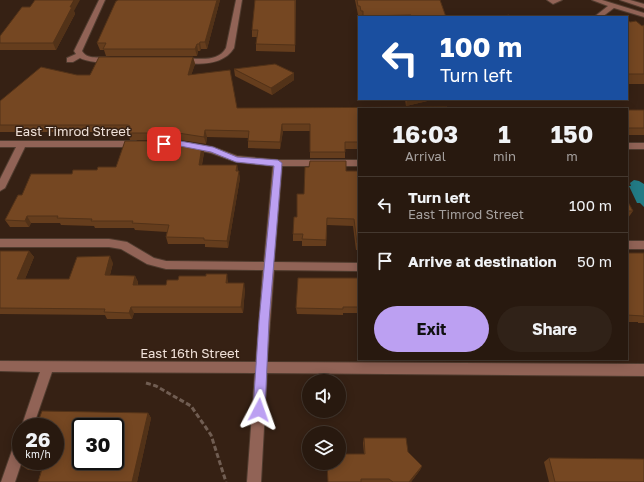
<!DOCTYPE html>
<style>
:root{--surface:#28190f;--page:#302218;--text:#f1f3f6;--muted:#a5a09e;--line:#44382f;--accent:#bca0f2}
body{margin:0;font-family:"Golos Text",sans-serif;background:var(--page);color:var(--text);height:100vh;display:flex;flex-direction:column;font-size:15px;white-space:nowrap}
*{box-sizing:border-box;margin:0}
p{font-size:13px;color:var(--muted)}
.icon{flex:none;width:22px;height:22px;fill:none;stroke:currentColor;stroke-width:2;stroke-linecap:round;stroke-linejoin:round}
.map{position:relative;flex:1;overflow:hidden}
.panel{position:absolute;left:358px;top:108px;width:270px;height:252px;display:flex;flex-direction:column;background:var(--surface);border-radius:0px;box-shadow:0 2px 10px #0003,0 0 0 1px var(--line)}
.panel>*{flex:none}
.top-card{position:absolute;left:358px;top:16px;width:270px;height:84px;border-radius:0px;box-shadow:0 2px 10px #0003,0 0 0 1px var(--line);background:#1a4fa0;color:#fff;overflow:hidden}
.controls{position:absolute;left:302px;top:374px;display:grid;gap:8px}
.controls a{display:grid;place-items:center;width:44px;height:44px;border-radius:50%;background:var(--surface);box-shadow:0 2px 10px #0003,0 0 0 1px var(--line);font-size:20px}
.speed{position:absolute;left:12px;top:418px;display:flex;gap:8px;font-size:20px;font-weight:700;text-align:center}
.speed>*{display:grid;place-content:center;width:52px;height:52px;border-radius:50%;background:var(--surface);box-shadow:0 2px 10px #0003,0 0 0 1px var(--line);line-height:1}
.speed small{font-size:10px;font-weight:400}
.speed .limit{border:2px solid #111;border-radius:6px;background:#fff;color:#111}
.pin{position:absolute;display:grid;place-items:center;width:34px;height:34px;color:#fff;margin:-17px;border-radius:8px;box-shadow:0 2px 6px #0006}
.me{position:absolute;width:44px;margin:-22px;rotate:4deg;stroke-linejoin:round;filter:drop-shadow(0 0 3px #0008)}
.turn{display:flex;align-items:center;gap:14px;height:84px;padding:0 16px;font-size:18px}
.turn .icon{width:52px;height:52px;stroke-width:2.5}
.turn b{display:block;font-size:28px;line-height:34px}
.eta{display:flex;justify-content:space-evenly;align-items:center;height:68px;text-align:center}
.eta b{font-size:24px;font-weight:700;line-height:28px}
.action{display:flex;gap:8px;margin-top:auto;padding:8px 16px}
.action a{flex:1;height:46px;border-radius:24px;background:var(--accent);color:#111;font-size:16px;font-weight:700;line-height:46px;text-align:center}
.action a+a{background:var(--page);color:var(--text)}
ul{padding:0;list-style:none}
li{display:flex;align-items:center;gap:12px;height:56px;padding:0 16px;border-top:1px solid var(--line)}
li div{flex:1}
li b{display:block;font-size:15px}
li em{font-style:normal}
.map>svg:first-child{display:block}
</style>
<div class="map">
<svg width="644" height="482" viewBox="0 0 644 482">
<rect width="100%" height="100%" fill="#362114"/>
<path fill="#227b85" d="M 634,180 L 639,181 L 644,184 L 644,207 L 640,203 L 637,203 L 629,186 L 631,186 L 630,183 Z"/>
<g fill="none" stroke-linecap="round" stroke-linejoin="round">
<g stroke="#503c2f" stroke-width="2">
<path id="minor" d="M 99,0 L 105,0 L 82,51 C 89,63 106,53 116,60 C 110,65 87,62 80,58 L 73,62 L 67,62 L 67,58 L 76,54 L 74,51 Z
M 236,0 L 242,0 L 234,48 C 223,66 198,65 179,62 L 179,58 L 182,58 C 197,58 218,63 226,48 Z
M 547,0 L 562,0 L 553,4 Z
M 592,0 L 602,0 L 644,13 L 644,17 L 614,8 L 602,17 L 594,17 L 608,6 Z
M 620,0 L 630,0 L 644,4 L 644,8 Z
M 0,141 L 136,141 L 140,144 L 136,147 L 25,147 L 5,188 L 0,191 L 0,179 L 16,147 L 0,147 Z
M 190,143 L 213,147 L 237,156 L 278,160 L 359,160 L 359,166 L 282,166 L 274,262 L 359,263 L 359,271 L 274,270 L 267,362 L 644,364 L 644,376 L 267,373 L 261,482 L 247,482 L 255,373 L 52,372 L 33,427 L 21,428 L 40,372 L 0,371 L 0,361 L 256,362 L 263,270 L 166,269 L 147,264 L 121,249 L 109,247 L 0,247 L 0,239 L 109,239 L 127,242 L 154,258 L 166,261 L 264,262 L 273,166 L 236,162 L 211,153 L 187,148 L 186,146 Z
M 627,143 L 644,143 L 644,149 L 627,149 Z
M 627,241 L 644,241 L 644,249 L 627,249 Z
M 21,437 L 22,461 L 15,482 L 1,482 L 16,439 Z"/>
</g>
<path stroke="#705d52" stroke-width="3" stroke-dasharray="5 2.5" stroke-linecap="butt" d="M 146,383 L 156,386 L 191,406 L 211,435 L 226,482"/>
<use href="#minor" fill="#916356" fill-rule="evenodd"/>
</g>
<path fill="#653d1d" d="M 118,0 L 220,0 L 207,49 L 201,49 L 200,51 L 198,51 L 197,56 L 106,56 L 104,50 L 100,50 L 97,43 Z
M 255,0 L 303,0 L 296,0 L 295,52 L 256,51 L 256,44 L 257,37 L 252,37 L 252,30 Z
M 355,0 L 440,0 L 446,17 L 360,17 L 359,15 L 358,15 Z
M 74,11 L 75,14 L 56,50 L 0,50 L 0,36 Z
M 627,20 L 630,22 L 642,26 L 644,25 L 644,84 L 627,84 Z
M 193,57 L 195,64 L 191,75 L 237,108 L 359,109 L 359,149 L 345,149 L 345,158 L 310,158 L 310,131 L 283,131 L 280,149 L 248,148 L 248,138 L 207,137 L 206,144 L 180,140 L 130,140 L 128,132 L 0,132 L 0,101 L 77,75 L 90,75 Z
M 234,69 L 294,73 L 294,80 L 272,95 L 235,76 Z
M 405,99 L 436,99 L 406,106 Z
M 627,110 L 644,110 L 644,135 L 627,135 Z
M 202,146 L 204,153 L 202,165 L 237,165 L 238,171 L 240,178 L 228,248 L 205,247 L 205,244 L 168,244 L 166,237 L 167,232 L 135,230 L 134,228 L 95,228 L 94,226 L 61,225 L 60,223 L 31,223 L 29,227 L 10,227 L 5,220 L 22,195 L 72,174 L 116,167 Z
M 346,171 L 359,171 L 359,250 L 356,250 L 353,226 L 327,225 L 326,246 L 302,246 L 302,241 L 293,241 L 293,234 L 297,217 L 304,194 Z
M 627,200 L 633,211 L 628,218 L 627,218 Z
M 0,251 L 29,251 L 34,257 L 25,279 L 69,279 L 113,263 L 110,275 L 135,276 L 138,282 L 138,285 L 166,285 L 228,281 L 228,283 L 245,289 L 243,313 L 134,313 L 132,319 L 107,319 L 105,315 L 0,314 Z
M 627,253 L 644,253 L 644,323 L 638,323 L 638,322 L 627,322 Z
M 359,278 L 359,313 L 343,313 L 343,315 L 297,314 L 296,308 Z
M 148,413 L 151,418 L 137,482 L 38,482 L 41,471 L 28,470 L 22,466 Z
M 364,438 L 408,452 L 422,466 L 420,470 L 411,482 L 328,482 L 364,454 L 363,443 Z
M 549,458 L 644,482 L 549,482 L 544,462 Z"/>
<path fill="#523218" d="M 74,0 L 80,0 L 74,11 L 75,14 L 56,50 L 53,43 L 70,7 Z
M 217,0 L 220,0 L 207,49 L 205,42 Z
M 200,42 L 201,49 L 200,51 L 199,44 Z
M 197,44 L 198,51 L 197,56 L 195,49 Z
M 193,57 L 195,64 L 189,82 L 188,75 Z
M 294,73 L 294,80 L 272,95 L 271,88 Z
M 407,99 L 436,99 L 406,106 Z
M 282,124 L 283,131 L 280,149 L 280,142 Z
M 205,130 L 207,137 L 206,144 L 204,137 Z
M 202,146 L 204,153 L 200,172 L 199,165 Z
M 237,165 L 238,172 L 236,171 Z
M 239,171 L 240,178 L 228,248 L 227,241 Z
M 27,216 L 31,223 L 29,227 L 25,221 Z
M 29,251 L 34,257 L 22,286 L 17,279 Z
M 110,256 L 113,263 L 108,282 L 105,275 Z
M 227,274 L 228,281 L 227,289 L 226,283 Z
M 135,276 L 138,282 L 136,292 L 133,285 Z
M 244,283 L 245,289 L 243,313 L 241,307 Z
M 131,307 L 134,313 L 132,319 L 129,313 Z
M 148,413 L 151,418 L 137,482 L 132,482 Z
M 422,466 L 420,470 L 411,482 L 409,482 Z"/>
<path fill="#754722" stroke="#523218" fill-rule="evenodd" d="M 35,0 L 74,0 L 70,7 L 72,7 L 53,43 L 0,43 L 0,36 L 22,7 L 30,7 Z
M 118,0 L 217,0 L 205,42 L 200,42 L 199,44 L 197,44 L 195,49 L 103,49 L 106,43 L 97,43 L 116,1 L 117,1 Z
M 255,0 L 295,0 L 295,45 L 256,44 L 258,30 L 252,30 Z
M 357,0 L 440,0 L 446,17 L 412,17 L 411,15 L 363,16 L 363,11 L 361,11 L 360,6 L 358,6 Z
M 509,15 L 511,17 L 500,17 Z
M 627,20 L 630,22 L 636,21 L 642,26 L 644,25 L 644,74 L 627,74 Z
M 99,57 L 193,57 L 188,75 L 230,70 L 237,108 L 447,107 L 447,109 L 359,109 L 359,142 L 345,142 L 345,152 L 310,152 L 310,124 L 282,124 L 280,142 L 248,141 L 249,131 L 205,130 L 204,137 L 178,133 L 128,133 L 130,126 L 128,125 L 0,125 L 0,101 L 41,67 L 77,75 L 90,75 Z
M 275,64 L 294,73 L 271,88 L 234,69 Z
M 627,110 L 644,110 L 644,128 L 627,128 Z
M 125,141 L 178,141 L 202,146 L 199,165 L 237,165 L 236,171 L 239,171 L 227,241 L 204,240 L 204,238 L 166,237 L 169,225 L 132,223 L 133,221 L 91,221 L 92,219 L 57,218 L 58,216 L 27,216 L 25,221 L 5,220 L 18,195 L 22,195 L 31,174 L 72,174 L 73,170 L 97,170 L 98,167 L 116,167 Z
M 310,161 L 346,161 L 346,171 L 359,171 L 359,243 L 357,243 L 354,219 L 327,218 L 326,240 L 302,239 L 303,234 L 293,234 L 294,217 L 297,217 L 297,194 L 304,194 L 305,167 L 309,167 Z
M 627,200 L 633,211 L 627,211 Z
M 0,251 L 29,251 L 17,279 L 69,279 L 77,257 L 110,256 L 105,275 L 135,276 L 133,285 L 166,285 L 167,280 L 178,280 L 179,276 L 206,276 L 206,274 L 227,274 L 226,283 L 244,283 L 241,307 L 131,307 L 129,313 L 104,312 L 105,309 L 0,308 Z
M 627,253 L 644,253 L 644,317 L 643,316 L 627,315 Z
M 298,278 L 359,278 L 359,307 L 343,307 L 343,309 L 296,308 Z
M 42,411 L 148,413 L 132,482 L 38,482 L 43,466 L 22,466 L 24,461 L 55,461 L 55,427 L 36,427 ZM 81,427 L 115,427 L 115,461 L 81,461 Z
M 364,438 L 406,438 L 408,452 L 422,466 L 409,482 L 393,482 L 389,479 L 361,479 L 361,482 L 328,482 L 327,463 L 339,463 L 339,454 L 365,454 Z
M 549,458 L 644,459 L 644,482 L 555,482 Z"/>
<path fill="#bca0f2" stroke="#7a689d" d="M 164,141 L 180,141 L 213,147 L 237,157 L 278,160 L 282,163 L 269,321 L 265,410 L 263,414 L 259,416 L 255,414 L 253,410 L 259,321 L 274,166 L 236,162 L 211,152 L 180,146 L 161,146 L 160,144 Z"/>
<g text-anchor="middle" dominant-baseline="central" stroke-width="3" stroke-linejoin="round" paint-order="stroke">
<g font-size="13" fill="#efe0d8" stroke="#362114">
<text x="73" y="131">East Timrod Street</text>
<text x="190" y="353">East 16th Street</text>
</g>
</g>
</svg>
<div class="controls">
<a><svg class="icon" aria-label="sound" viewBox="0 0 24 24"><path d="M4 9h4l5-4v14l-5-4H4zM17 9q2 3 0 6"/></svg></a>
<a><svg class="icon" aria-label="layers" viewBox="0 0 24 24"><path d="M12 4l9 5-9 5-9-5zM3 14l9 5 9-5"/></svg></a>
</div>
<div class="speed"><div>26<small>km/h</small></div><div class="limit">30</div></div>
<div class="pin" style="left:164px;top:144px;background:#d93025"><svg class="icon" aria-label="arrive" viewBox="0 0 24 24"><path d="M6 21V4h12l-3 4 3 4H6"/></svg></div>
<svg class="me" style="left:259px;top:410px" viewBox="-20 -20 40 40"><path d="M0-17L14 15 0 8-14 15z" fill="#bca0f2" stroke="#fff" stroke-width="4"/></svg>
<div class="top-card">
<div class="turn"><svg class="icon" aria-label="left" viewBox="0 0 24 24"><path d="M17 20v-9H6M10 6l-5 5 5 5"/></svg><div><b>100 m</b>Turn left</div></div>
</div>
<section class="panel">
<div class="eta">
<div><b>16:03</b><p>Arrival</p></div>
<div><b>1</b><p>min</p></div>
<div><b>150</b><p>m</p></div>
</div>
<ul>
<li><svg class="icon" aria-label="left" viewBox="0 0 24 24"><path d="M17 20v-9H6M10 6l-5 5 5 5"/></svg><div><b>Turn left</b><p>East Timrod Street</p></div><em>100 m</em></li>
<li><svg class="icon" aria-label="arrive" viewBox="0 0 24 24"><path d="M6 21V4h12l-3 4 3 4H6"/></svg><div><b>Arrive at destination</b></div><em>50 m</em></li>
</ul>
<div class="action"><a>Exit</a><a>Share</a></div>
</section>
</div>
